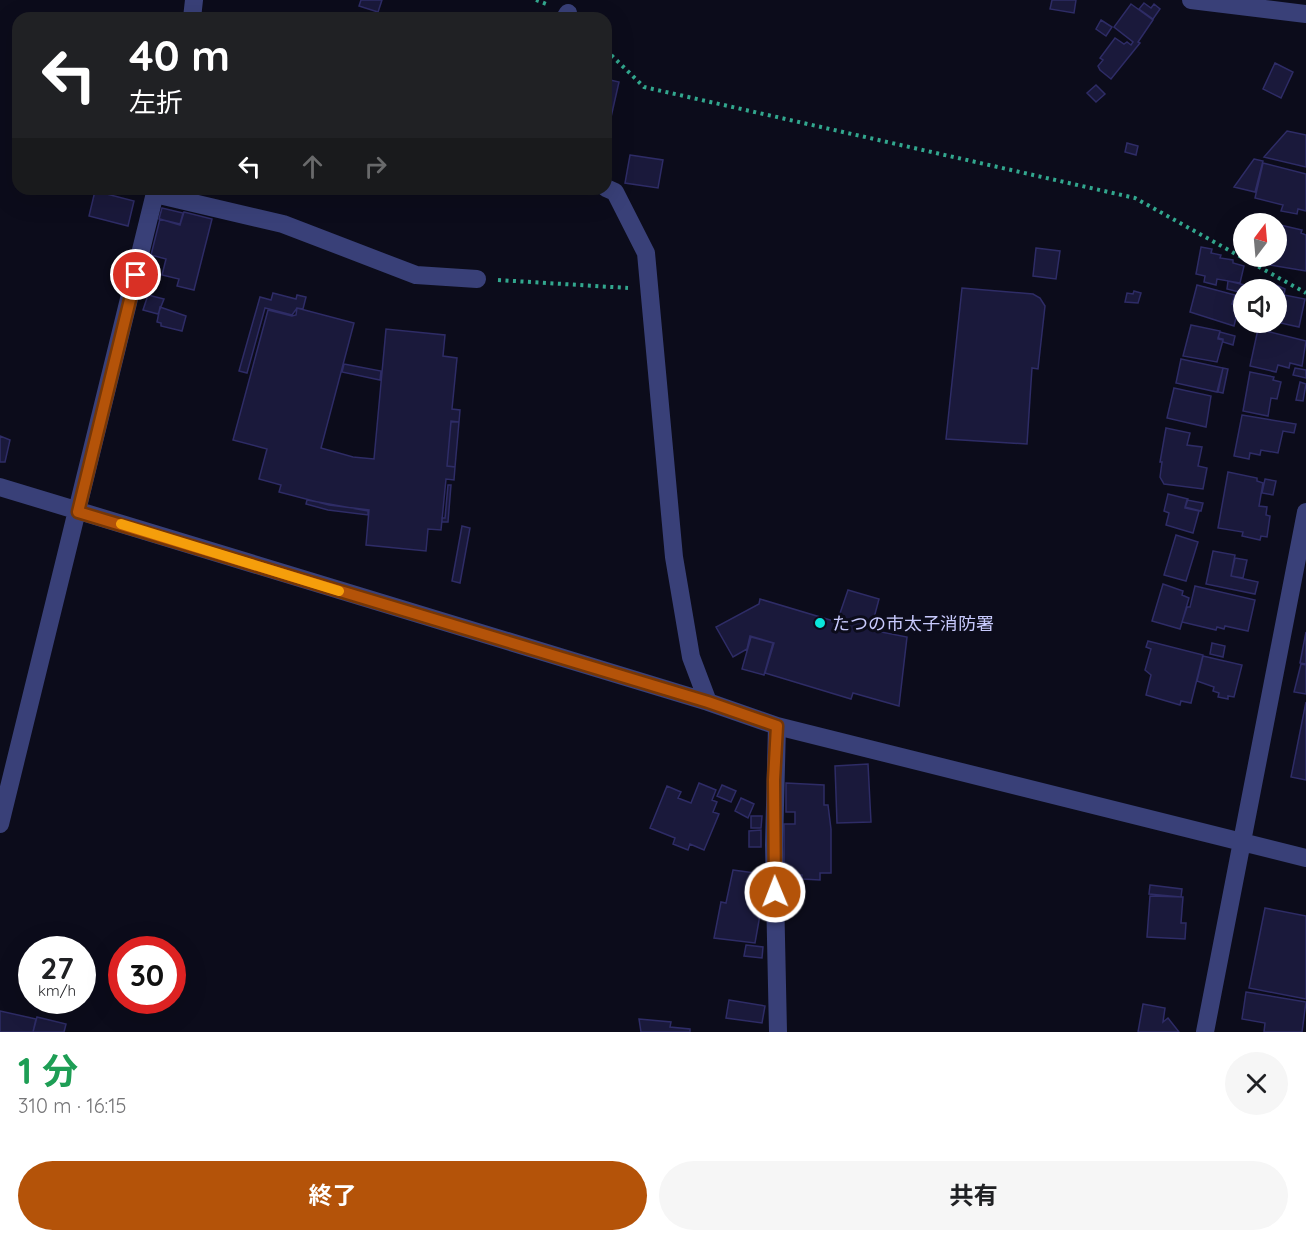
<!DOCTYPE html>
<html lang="ja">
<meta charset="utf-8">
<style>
:root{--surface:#fff;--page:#f6f6f6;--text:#202124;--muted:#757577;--accent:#b45309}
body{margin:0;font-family:Quicksand,"Noto Sans JP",sans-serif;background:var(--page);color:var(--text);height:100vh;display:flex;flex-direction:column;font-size:22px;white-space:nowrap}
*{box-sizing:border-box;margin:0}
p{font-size:20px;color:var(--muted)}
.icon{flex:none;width:33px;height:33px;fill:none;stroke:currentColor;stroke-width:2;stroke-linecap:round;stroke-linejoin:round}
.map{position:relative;height:1032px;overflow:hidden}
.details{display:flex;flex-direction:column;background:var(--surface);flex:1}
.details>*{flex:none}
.guide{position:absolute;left:12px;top:12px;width:600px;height:183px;border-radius:18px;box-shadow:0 6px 24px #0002;background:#202124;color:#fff;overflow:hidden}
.needle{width:39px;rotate:16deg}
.fabs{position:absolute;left:1233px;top:213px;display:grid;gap:12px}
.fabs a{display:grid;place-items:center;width:54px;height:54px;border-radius:50%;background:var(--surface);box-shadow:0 6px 24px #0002;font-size:30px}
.speed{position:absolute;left:18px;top:936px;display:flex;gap:12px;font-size:30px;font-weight:700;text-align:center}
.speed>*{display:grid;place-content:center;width:78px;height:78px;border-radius:50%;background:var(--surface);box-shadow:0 6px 24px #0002;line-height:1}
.speed small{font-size:15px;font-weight:400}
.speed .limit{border:9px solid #d22;background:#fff;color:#111}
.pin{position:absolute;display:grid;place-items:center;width:51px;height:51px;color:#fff;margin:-26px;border:3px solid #fff;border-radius:50%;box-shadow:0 2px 6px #0007}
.me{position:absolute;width:66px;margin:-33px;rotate:359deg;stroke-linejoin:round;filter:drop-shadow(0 0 4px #0008)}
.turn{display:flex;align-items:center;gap:21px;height:126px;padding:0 18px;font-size:27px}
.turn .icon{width:78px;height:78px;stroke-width:2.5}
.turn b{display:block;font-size:42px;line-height:51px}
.lanes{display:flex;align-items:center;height:57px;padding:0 18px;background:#0003;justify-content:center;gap:30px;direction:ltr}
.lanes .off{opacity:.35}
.round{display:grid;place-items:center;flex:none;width:63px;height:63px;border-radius:32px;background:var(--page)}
.head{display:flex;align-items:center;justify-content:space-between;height:102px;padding:0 18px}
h1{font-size:36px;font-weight:700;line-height:45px;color:#1e9e55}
.cta{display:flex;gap:12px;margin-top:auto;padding:12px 18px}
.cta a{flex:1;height:69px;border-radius:36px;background:var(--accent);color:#fff;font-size:24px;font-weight:700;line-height:69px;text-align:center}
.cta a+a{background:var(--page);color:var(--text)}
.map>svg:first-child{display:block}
</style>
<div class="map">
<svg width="1306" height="1032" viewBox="0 0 1306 1032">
<rect width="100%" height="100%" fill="#0c0c1b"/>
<path fill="#1a193b" stroke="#2e2c66" stroke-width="1.5" d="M 361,0 L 382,0 L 378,12 L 359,6 Z
M 1052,0 L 1076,0 L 1074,13 L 1050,9 Z
M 1144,3 L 1151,8 L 1154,4 L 1160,9 L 1153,19 L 1139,9 Z
M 1131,4 L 1153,20 L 1138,42 L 1140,43 L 1111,79 L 1100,70 L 1098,66 L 1103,60 L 1100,58 L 1115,38 L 1124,44 L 1127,42 L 1131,45 L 1133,42 L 1114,27 Z
M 1101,20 L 1112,27 L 1106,36 L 1096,29 Z
M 1275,63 L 1293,72 L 1281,98 L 1263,89 Z
M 606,79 L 619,82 L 609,126 L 606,126 Z
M 1096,85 L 1105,94 L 1096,102 L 1087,93 Z
M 1287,131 L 1306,135 L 1306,167 L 1264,157 Z
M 1127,143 L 1138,146 L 1136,155 L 1125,152 Z
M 630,155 L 663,160 L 658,188 L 625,183 Z
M 1254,159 L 1263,161 L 1255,192 L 1234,187 Z
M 1263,163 L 1306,174 L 1306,211 L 1298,209 L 1297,214 L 1281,211 L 1283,205 L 1255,198 Z
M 95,191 L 134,201 L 128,226 L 89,216 Z
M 162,208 L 183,213 L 180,224 L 159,219 Z
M 184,212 L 212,219 L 194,290 L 177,286 L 179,279 L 162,275 L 166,259 L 151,255 L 160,219 L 180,225 Z
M 1276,224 L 1302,230 L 1301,233 L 1306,235 L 1306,271 L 1264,264 L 1266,256 L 1276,256 Z
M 1201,247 L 1212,249 L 1211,253 L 1221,255 L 1220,258 L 1233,260 L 1233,263 L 1244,266 L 1240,283 L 1217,279 L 1216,285 L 1204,282 L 1205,276 L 1196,274 Z
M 1036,248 L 1060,251 L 1056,279 L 1033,276 Z
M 1228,281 L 1245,285 L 1243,293 L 1227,289 Z
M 1267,281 L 1285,289 L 1284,295 L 1305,299 L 1299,327 L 1276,322 L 1276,290 L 1265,290 Z
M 1197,285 L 1235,295 L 1232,304 L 1239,306 L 1234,326 L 1190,312 Z
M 962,288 L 1033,294 L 1040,298 L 1045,306 L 1038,369 L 1032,368 L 1027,444 L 946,439 Z
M 1134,291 L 1141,293 L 1138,303 L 1125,302 L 1127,293 L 1133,294 Z
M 273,293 L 296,299 L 297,295 L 306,297 L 303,309 L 297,308 L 292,315 L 265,308 L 247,373 L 239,371 L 260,297 L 271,300 Z
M 148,295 L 164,299 L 158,314 L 143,310 Z
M 160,307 L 186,316 L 182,331 L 161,326 L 161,323 L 157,322 Z
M 297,308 L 354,323 L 321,448 L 353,457 L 374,459 L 386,329 L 445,335 L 443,356 L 457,358 L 452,409 L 460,410 L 459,422 L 451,421 L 447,466 L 455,467 L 454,480 L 446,479 L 441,530 L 428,529 L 426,551 L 366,545 L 369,510 L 329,505 L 279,492 L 281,485 L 259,479 L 267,449 L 233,440 L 268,310 L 292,316 L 296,315 Z
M 1191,325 L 1220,331 L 1218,339 L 1223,340 L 1217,362 L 1183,356 Z
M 1258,329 L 1306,341 L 1302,366 L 1290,363 L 1289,368 L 1278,365 L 1276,372 L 1250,366 Z
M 1220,332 L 1235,336 L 1233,345 L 1223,342 L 1223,339 L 1218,338 Z
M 1181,359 L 1223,368 L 1217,392 L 1176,383 Z
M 344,364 L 381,371 L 380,380 L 342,372 Z
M 1223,368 L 1228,369 L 1223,393 L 1218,392 Z
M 1295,368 L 1306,370 L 1306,378 L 1293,375 Z
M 1250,372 L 1274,377 L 1273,380 L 1281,382 L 1277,399 L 1271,398 L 1268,416 L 1243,411 Z
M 1300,382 L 1306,384 L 1303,401 L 1296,400 Z
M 1174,388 L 1211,396 L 1206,427 L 1167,418 Z
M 1242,415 L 1296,424 L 1294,433 L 1283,431 L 1278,453 L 1261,450 L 1260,455 L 1250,453 L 1249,459 L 1234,456 Z
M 451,422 L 459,422 L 455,467 L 447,466 Z
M 1166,428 L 1190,433 L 1187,445 L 1202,447 L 1198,466 L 1207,468 L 1203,489 L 1164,484 L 1160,477 L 1162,462 L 1160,462 Z
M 0,436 L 10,440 L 5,462 L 0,462 Z
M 1228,472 L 1257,478 L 1257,481 L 1263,483 L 1259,506 L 1267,507 L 1266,515 L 1270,516 L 1267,537 L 1261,536 L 1260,540 L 1242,536 L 1243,532 L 1218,528 Z
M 1265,479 L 1276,481 L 1273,495 L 1262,493 Z
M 448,485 L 451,485 L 448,522 L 442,522 L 442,518 L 445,518 Z
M 1168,494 L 1188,499 L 1185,508 L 1199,511 L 1193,533 L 1166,525 L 1169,513 L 1164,511 Z
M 307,500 L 368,511 L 368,515 L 328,510 L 306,504 Z
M 1187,500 L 1203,503 L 1201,511 L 1185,507 Z
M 462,526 L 470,528 L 460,583 L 452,581 Z
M 1176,535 L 1198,542 L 1186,581 L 1164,575 Z
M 1213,551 L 1235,555 L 1231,576 L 1258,582 L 1255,594 L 1206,584 Z
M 1235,558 L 1247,560 L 1243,578 L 1231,576 Z
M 1163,584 L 1183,591 L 1182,595 L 1189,598 L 1180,629 L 1152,621 Z
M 1195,586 L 1255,600 L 1248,631 L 1225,626 L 1224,629 L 1217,627 L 1216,630 L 1182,622 L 1187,607 L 1190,607 Z
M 848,590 L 879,599 L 871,629 L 874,630 L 875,623 L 880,622 L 883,625 L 881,632 L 907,637 L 899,706 L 853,693 L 851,699 L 765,673 L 774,643 L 750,636 L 747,649 L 733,657 L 716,627 L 759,604 L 760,599 L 837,622 Z
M 1306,632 L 1306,664 L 1300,663 Z
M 751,637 L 773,643 L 764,675 L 742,669 Z
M 1148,641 L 1203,655 L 1191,703 L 1181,701 L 1180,705 L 1146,695 L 1151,675 L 1145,670 L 1151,649 L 1146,647 Z
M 1212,643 L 1225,646 L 1223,657 L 1210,654 Z
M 1203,656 L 1242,665 L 1234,697 L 1228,696 L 1228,699 L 1218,697 L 1219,693 L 1213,691 L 1214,687 L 1197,681 Z
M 1301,664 L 1306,665 L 1306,694 L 1294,692 Z
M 1306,702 L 1306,780 L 1291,777 Z
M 868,764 L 871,822 L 837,823 L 835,766 Z
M 699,783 L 716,790 L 712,800 L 717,802 L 713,812 L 719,814 L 704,850 L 690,844 L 688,850 L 673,844 L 675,838 L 650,828 L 667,786 L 681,792 L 678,798 L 691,803 Z
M 786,783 L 824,785 L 824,805 L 828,805 L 831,829 L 831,873 L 820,873 L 820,880 L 802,879 L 802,875 L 784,875 L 784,824 L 795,824 L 795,812 L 786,812 Z
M 722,785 L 736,791 L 731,802 L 717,796 Z
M 741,798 L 754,804 L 748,818 L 735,811 Z
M 751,816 L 762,816 L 761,828 L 751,828 Z
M 761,830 L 761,847 L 749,847 L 749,831 Z
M 733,870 L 762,874 L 763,892 L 760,891 L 759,898 L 763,898 L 755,943 L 714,938 L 721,902 L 726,903 Z
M 1150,885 L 1182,889 L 1181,897 L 1149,894 Z
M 1150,896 L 1183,897 L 1181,923 L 1186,923 L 1185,939 L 1147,937 Z
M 1265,908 L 1306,916 L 1306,999 L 1249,988 Z
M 746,945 L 763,947 L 762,958 L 744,956 Z
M 1246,992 L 1306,1002 L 1302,1032 L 1264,1032 L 1265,1023 L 1242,1019 Z
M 729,1000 L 765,1006 L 762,1023 L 726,1018 Z
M 1143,1004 L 1165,1008 L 1163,1022 L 1168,1018 L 1179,1032 L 1138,1032 Z
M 0,1011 L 36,1019 L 33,1032 L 0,1032 Z
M 37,1017 L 66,1024 L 64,1032 L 33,1032 Z
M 639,1019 L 671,1022 L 670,1027 L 690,1029 L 690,1032 L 641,1032 Z"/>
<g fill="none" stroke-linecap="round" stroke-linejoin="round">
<path stroke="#32a78e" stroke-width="4" stroke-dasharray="3 4.5" stroke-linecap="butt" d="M 536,0 L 549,5
M 606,50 L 644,87 L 1135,198 L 1306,293
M 498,280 L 628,288"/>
<path stroke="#394078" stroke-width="18" d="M 1191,0 L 1306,14
M 192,18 L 194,0
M 565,18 L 568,13
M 606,188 L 615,192 L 646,253 L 674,557 L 691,657 L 708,702
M 155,194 L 283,224 L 416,275 L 477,279
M 0,487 L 708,702 L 777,726 L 1306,858
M 777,726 L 774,845 L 778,1032
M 0,824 L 156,189
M 1205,1032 L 1306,512"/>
</g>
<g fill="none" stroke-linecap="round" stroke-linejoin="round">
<g stroke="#753606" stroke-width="15">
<path id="route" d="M 136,275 L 78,512 L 708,702 L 777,726 L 774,780 L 775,892"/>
</g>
<use href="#route" stroke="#b45309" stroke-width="10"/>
<path stroke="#f59e0b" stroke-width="10" d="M 121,524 L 339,591"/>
</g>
<circle fill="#0ae6db" stroke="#0c0c1b" stroke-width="2" cx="820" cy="623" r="6"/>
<g text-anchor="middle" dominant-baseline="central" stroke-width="6" stroke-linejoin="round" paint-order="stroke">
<g font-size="18" fill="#c8cafd" stroke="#0c0c1b" text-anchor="start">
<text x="832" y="623">たつの市太子消防署</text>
</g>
</g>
</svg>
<div class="fabs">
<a><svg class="needle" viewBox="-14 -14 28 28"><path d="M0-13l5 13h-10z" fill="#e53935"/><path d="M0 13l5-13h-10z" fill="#757577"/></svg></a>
<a><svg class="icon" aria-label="sound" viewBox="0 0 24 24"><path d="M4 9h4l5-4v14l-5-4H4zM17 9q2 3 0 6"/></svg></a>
</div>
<div class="speed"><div>27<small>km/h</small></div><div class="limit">30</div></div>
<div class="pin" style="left:136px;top:275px;background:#d93025"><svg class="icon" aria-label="arrive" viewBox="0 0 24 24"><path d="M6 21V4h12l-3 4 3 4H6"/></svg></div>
<svg class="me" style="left:775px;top:892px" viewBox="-20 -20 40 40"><circle r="17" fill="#b45309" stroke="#fff" stroke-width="3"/><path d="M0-11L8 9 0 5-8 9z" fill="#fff"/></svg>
<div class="guide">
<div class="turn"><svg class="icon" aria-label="left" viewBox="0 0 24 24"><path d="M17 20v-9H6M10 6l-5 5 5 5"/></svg><div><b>40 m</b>左折</div></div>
<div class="lanes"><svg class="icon" aria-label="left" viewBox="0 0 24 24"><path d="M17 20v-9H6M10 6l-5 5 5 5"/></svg><svg class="icon off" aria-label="ahead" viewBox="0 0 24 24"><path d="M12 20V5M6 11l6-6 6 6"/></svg><svg class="icon off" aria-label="right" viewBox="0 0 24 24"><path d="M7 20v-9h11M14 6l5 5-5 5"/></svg></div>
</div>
</div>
<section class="details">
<div class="head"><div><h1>1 分</h1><p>310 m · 16:15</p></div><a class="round"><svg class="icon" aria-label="close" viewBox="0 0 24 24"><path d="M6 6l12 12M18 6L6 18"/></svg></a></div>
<div class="cta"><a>終了</a><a>共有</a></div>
</section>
